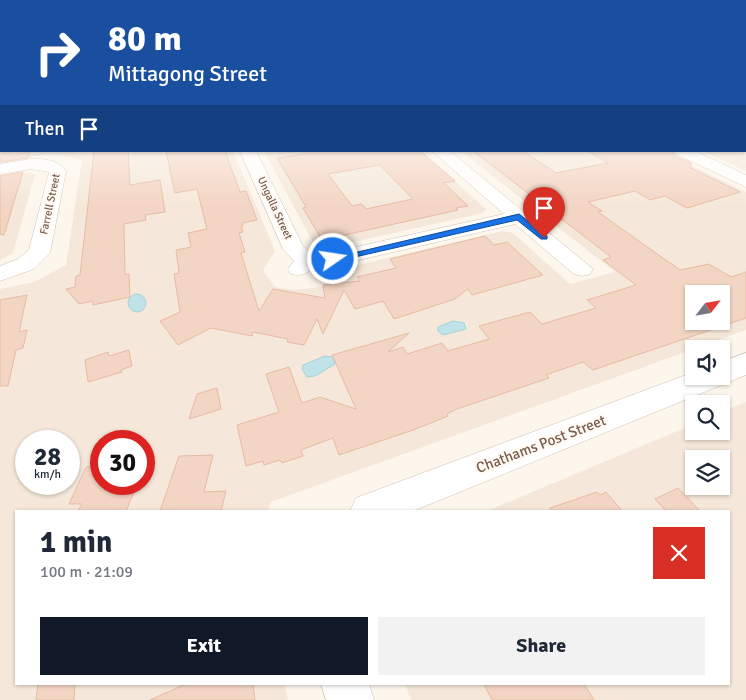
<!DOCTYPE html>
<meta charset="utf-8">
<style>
:root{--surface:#fff;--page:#f2f2f3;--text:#1f2937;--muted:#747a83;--accent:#111827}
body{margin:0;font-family:Signika,sans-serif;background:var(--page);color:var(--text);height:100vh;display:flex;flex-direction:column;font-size:19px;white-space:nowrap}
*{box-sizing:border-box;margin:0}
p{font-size:16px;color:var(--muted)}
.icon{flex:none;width:28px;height:28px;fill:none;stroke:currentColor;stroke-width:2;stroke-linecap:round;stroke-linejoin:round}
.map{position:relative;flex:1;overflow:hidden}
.details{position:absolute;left:15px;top:510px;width:715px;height:175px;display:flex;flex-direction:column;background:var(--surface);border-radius:0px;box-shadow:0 1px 4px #0004}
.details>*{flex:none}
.top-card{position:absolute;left:0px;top:0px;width:746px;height:152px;box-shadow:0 1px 4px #0004;background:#1a4fa0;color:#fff;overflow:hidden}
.needle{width:32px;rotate:59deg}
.buttons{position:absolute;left:685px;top:285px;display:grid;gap:10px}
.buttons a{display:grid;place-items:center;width:45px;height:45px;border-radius:0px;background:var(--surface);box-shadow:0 1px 4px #0004;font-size:25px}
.speed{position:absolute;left:15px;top:430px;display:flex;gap:10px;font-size:25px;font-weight:700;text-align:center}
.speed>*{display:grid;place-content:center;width:65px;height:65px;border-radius:50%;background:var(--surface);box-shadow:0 1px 4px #0004;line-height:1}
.speed small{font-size:12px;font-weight:400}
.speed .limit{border:8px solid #d22;background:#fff;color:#111}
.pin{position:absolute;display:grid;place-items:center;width:42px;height:42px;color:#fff;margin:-51px -21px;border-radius:50% 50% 50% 0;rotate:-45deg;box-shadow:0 0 5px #0007}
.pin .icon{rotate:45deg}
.me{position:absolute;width:55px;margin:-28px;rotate:77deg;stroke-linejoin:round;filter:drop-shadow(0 0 4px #0008)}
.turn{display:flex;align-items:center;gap:18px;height:105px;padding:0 25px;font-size:22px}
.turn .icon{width:65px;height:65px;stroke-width:2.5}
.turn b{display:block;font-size:35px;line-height:42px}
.then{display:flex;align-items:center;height:48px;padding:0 25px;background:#0003;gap:10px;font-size:19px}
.round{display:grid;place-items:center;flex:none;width:52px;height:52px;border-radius:0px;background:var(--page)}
.overview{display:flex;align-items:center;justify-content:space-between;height:85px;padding:0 25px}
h1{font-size:30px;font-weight:700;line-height:38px}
.cta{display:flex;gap:10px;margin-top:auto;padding:10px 25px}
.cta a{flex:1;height:58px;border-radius:0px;background:var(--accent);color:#fff;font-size:20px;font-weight:700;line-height:58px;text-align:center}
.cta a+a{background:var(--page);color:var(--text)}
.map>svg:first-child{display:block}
</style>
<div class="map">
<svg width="746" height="700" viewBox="0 0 746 700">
<rect width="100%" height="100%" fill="#fdf6ec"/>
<path fill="#f5e8da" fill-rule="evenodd" d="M 745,128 L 746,171 L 702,151 L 745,151 Z
M 1,135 L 1,151 L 233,151 L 275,251 L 263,270 L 275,287 L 295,290 L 322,287 L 349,267 L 503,231 L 513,233 L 570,284 L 615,272 L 461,151 L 662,151 L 746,192 L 746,330 L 271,502 L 268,511 L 16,511 L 16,684 L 284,684 L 288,700 L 0,700 L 0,289 L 34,282 L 66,265 L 82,160 L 62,155 L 44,155 L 0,162 ZM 694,294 L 721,294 L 721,321 L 694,321 ZM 26,441 L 69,441 L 69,484 L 26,484 ZM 101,441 L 144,441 L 144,484 L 101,484 Z
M 264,151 L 421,151 L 486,209 L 483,213 L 327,248 L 315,246 Z
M 29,173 L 35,174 L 13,253 L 0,260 L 0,177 Z
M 746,402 L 746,700 L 411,700 L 405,684 L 729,684 L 729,511 L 487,511 L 694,424 L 694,431 L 721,431 L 721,412 ZM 694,459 L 721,459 L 721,486 L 694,486 Z"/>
<path fill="#bfe3e8" stroke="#a5d3da" d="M128 303a9 9 0 1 1 18 0a9 9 0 1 1-18 0Z
M 453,321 L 464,323 L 466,329 L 443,335 L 438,331 L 438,327 Z
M 325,356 L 333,357 L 335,364 L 315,376 L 307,377 L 302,369 L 303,365 Z"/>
<path fill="#f3d5c3" stroke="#e6bba3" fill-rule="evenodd" d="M 0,151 L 30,151 L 28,158 L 0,162 Z
M 94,151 L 128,151 L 130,185 L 160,180 L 165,212 L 145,215 L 146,220 L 124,224 L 125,275 L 129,274 L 130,297 L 93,305 L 93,301 L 79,304 L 66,289 L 75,287 L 76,276 L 80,275 Z
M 166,151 L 225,151 L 240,192 L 246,191 L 257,220 L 242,223 L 243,226 L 241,226 L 243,232 L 239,233 L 245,252 L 241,253 L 259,311 L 273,289 L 325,298 L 323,285 L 360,281 L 357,277 L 396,268 L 390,259 L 485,236 L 494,245 L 507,242 L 543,275 L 472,295 L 468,289 L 455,299 L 394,319 L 383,301 L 355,309 L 344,290 L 323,334 L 317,319 L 304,345 L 287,342 L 288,339 L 253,332 L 252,336 L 211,328 L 178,345 L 160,321 L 180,312 L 174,274 L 179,273 L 176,250 L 191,247 L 188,233 L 207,229 L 197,189 L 175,193 Z
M 303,151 L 420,151 L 455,181 L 444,183 L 468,206 L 456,208 L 458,210 L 322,240 L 303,208 L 306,207 L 277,158 L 305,154 ZM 380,165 L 413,199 L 366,209 L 362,204 L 352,206 L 328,174 Z
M 473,151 L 523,151 L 556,173 L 608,163 L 588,151 L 672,151 L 675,156 L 691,163 L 691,168 L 740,192 L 687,208 L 665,196 L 650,200 L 635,191 L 588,202 L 602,211 L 598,212 L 680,270 L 709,264 L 731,277 L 746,272 L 746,318 L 593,370 L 583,362 L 546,375 L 549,378 L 457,409 L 447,414 L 448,416 L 416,429 L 339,455 L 333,438 L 301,450 L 303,456 L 282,463 L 280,460 L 264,465 L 263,461 L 246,466 L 237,425 L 279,412 L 266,374 L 289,367 L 302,403 L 320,397 L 356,409 L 332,355 L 409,333 L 388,352 L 403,347 L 407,354 L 442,343 L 448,351 L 489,339 L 479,326 L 530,312 L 542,324 L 596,308 L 587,300 L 636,285 L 603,260 L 611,257 ZM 694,294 L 721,294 L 721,321 L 694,321 Z
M 23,172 L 4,235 L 0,234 L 0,176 Z
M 27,295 L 19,332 L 27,330 L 23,348 L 16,350 L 8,386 L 0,386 L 0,300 Z
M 129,350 L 132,366 L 121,370 L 122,372 L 88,382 L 85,360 L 108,352 L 109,356 Z
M 217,388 L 221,409 L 189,419 L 197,394 Z
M 213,455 L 204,492 L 226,491 L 221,511 L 160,511 L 179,456 Z
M 101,466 L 101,484 L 137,484 L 126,511 L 78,511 L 82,504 L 69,504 L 86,467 Z
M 678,488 L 700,511 L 666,511 L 655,499 Z
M 597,492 L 600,495 L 606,492 L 622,511 L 551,511 L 550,508 Z
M 38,684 L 75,684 L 74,700 L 36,700 Z
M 186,684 L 253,684 L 255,700 L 150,700 Z
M 484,684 L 584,684 L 594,700 L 492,700 Z"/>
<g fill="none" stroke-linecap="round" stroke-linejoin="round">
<g stroke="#d1beb0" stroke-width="1">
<path id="minor" d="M 745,109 L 746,109 L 746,114 L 745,114 Z
M 240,151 L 256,151 L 303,246 L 312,254 L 333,252 L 504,214 L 432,151 L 450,151 L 593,269 L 590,274 L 582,276 L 574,274 L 515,224 L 333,266 L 313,267 C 306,275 301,276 291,274 L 288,269 L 294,261 L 283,249 Z
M 674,151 L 695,151 L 746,175 L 746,187 L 676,154 Z
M 31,159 C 44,159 58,159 66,171 L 50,253 L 34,269 L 0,281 L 0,266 L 18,259 L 29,250 L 49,172 L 31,169 L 0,174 L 0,164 Z
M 746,353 L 746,375 L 413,511 L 350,511 L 356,498 L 369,493 L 694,372 L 694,376 L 721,376 L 721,362 Z
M 321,684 L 369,684 L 374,700 L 326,700 Z"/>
</g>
<use href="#minor" fill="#fff" fill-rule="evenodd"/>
</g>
<linearGradient id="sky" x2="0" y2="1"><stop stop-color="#97c7e8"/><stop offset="0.53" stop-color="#fefbf6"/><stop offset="1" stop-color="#fefbf6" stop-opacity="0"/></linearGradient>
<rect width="746" height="207" fill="url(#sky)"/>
<path fill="#1a73e8" stroke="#114b97" d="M 519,214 L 547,236 L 547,239 L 541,239 L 517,220 L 333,262 L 328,259 Z"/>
<g text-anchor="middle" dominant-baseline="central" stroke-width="5" stroke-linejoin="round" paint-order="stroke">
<g font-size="11" fill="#7a5c4d" stroke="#fffaf3">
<text transform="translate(50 204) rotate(-78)">Farrell Street</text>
<text transform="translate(275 208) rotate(65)">Ungalla Street</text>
</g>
<g font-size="15" fill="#7a5c4d" stroke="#fffaf3">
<text transform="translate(541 444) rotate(-21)">Chathams Post Street</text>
</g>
</g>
</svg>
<div class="buttons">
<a><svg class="needle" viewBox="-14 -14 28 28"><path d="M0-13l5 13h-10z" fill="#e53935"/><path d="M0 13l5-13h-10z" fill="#747a83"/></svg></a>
<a><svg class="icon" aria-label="sound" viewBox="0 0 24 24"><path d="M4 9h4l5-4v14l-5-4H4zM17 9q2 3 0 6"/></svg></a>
<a><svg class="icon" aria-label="search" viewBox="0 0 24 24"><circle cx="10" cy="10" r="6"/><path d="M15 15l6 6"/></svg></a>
<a><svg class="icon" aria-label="layers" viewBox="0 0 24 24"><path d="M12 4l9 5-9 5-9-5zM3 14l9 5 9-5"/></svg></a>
</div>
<div class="speed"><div>28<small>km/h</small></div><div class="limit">30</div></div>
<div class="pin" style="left:544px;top:238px;background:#d93025"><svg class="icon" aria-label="arrive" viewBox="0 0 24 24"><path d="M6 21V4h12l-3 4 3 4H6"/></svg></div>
<svg class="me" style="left:333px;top:259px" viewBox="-20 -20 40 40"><circle r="17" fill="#1a73e8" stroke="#fff" stroke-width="3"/><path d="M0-11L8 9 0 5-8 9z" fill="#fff"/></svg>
<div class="top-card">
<div class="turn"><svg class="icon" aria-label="right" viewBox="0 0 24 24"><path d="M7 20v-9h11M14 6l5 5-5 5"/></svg><div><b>80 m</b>Mittagong Street</div></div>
<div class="then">Then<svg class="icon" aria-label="arrive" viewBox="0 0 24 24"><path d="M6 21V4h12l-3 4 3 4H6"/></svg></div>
</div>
<section class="details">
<div class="overview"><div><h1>1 min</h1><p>100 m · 21:09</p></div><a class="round" style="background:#d93025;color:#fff"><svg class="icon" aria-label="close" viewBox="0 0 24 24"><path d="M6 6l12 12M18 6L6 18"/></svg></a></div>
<div class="cta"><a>Exit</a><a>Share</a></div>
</section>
</div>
